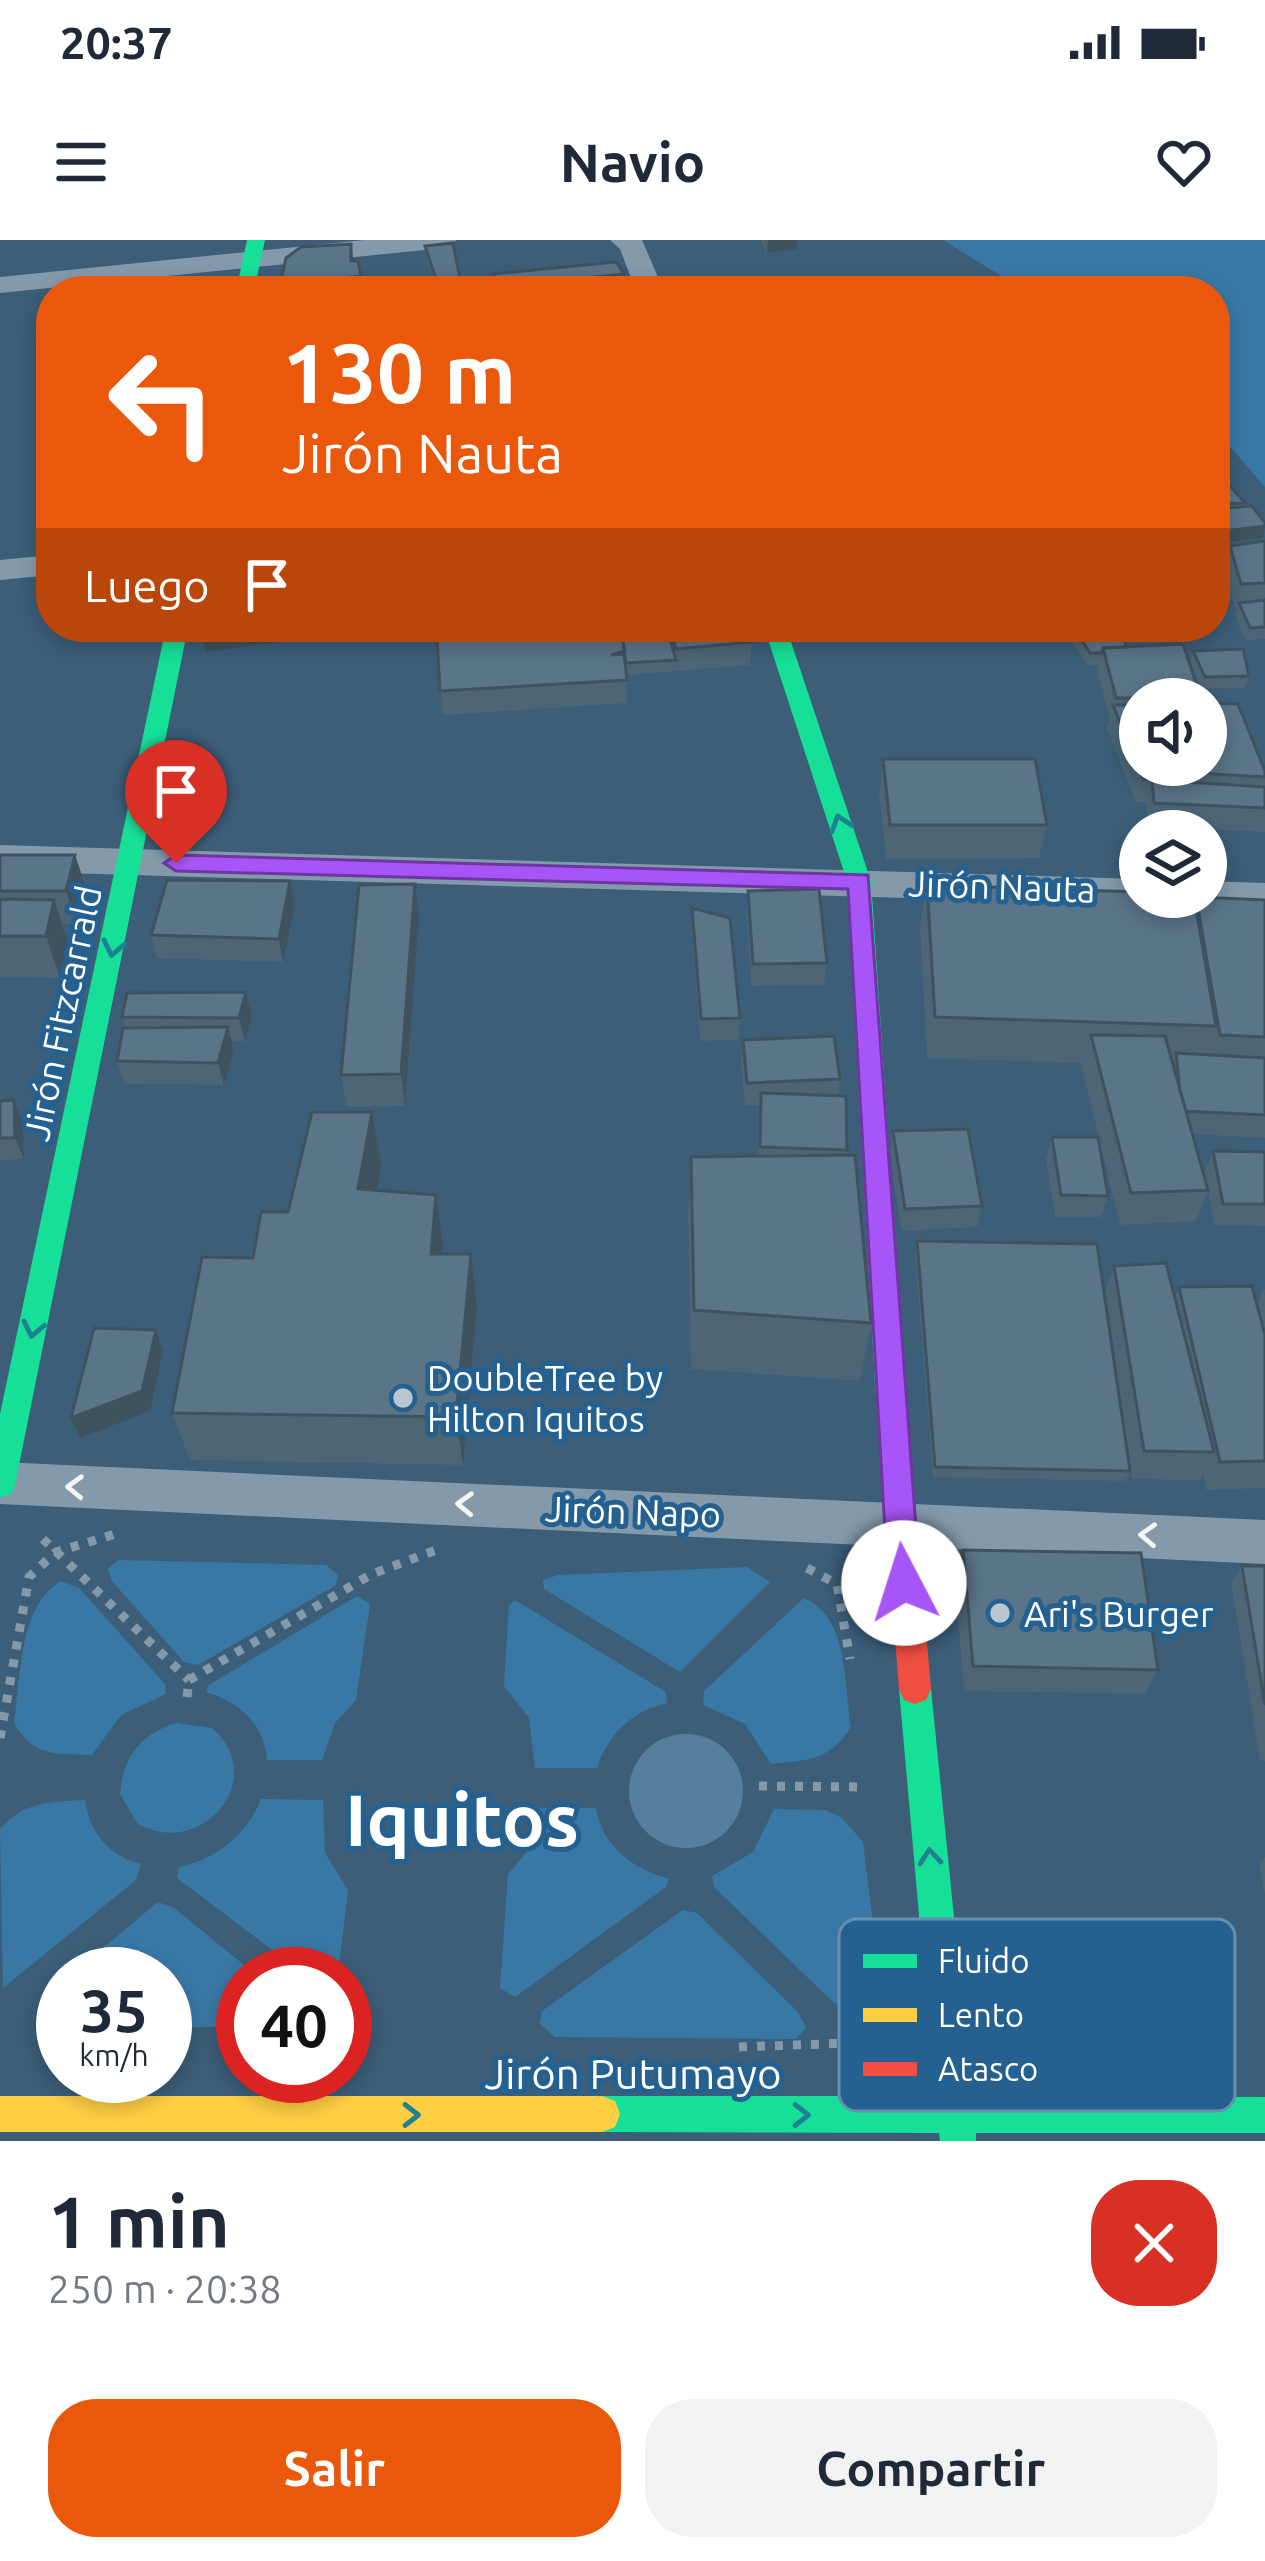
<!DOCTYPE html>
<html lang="es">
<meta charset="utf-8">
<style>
:root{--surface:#fff;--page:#f2f2f3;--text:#1f2937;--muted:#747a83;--accent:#ea580c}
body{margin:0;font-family:Ubuntu,sans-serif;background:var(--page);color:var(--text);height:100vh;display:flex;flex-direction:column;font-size:45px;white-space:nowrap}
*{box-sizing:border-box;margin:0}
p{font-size:39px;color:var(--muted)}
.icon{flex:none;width:66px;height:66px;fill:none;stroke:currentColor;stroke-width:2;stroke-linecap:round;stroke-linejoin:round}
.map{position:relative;height:1901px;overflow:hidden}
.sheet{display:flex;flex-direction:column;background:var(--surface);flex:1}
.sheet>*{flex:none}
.banner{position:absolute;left:36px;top:36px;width:1194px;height:366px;border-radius:48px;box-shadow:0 6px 18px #0003;background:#ea580c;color:#fff;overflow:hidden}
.tools{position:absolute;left:1119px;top:438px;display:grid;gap:24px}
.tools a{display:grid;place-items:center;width:108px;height:108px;border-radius:50%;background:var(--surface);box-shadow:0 6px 18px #0003;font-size:60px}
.speed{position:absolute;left:36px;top:1707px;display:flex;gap:24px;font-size:60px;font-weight:700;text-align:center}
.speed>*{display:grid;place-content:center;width:156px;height:156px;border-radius:50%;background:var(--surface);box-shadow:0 6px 18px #0003;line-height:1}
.speed small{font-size:30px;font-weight:400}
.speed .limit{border:18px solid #d22;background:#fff;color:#111}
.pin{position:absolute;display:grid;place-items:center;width:102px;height:102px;color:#fff;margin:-123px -51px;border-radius:50% 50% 50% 0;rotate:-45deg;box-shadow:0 0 12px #0007}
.pin .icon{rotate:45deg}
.me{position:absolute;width:132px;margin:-66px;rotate:355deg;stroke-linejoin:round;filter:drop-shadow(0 0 9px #0008)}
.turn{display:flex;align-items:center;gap:42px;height:252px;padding:0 48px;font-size:54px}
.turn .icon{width:156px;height:156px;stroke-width:2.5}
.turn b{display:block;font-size:84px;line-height:102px}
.then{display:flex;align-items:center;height:114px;padding:0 48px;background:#0003;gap:24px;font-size:45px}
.round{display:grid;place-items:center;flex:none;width:126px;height:126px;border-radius:48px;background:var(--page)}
.overview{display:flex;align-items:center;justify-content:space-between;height:204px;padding:0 48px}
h1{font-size:72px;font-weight:700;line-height:90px}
.primary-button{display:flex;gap:24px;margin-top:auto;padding:24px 48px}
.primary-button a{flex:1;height:138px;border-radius:48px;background:var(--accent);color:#fff;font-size:48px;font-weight:700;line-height:138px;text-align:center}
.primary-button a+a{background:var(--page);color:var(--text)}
.status{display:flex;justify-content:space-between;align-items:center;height:84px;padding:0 60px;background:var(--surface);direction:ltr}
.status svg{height:33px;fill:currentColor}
header{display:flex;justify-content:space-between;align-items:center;height:156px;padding:0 48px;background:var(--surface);font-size:54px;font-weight:700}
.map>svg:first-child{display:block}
</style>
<div class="status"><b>20:37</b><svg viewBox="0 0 49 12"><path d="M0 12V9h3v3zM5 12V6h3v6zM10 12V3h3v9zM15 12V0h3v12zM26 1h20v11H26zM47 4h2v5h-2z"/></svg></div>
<header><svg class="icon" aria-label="menu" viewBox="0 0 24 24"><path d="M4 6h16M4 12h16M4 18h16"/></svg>Navio<svg class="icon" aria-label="heart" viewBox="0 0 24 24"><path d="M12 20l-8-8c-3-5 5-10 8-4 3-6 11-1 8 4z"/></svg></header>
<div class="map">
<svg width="1265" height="1901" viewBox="0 0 1265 1901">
<rect width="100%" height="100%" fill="#3c5e78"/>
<path fill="#3978a5" d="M 943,0 L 1265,0 L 1265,247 L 1215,189 L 1215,51 L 1026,51 Z
M 119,1320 L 326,1325 L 338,1335 L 336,1345 L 198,1425 L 184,1422 L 112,1341 L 108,1328 Z
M 747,1327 L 770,1342 L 680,1432 L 544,1349 L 543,1340 L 558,1335 Z
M 61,1341 L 79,1348 L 165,1444 L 166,1454 L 121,1475 L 92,1515 C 55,1514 34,1517 14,1483 C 21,1438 18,1366 61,1341 Z
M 357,1356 L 370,1364 L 356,1460 L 335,1483 L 322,1520 L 267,1520 C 264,1483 239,1462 206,1452 L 209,1445 Z
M 804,1358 C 849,1377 844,1444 851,1487 C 829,1521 809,1520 771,1524 L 745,1484 L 703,1465 L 704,1451 Z
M 515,1360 L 666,1452 L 667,1463 C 632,1471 608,1494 597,1528 L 535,1528 L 529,1478 L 504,1446 L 509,1365 Z
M 176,1483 L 212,1488 C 271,1539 200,1621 137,1583 L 120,1554 C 123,1516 141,1494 176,1483 Z
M 261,1559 L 323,1560 L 325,1613 L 348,1650 L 338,1734 L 304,1734 L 177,1638 L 179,1627 C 216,1620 248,1593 261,1559 Z
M 85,1560 C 89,1592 109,1616 141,1624 L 136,1640 L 3,1748 L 0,1589 C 25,1561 50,1562 85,1560 Z
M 539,1568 L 596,1568 C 602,1607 634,1629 669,1639 L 666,1647 L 515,1757 L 500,1748 L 508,1634 L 530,1608 Z
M 774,1569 L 825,1570 L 842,1578 L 863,1602 L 879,1732 L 873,1758 L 857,1771 L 834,1763 L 714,1647 L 712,1636 L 753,1612 Z
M 158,1662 L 174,1668 L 255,1734 L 243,1734 L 243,1786 L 165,1788 L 165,1734 L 72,1734 Z
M 683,1670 L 697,1673 L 798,1772 L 806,1788 L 796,1799 L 555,1797 L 540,1784 L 542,1771 Z"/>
<path fill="#567f9d" d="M629 1551a57 57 0 1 1 114 0a57 57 0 1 1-114 0Z"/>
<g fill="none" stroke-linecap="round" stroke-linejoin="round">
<path stroke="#849aab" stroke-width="9" stroke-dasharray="8 10" stroke-linecap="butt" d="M 43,1299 L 189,1440
M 807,1328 L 837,1344 L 850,1419
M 189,1440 L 372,1334 L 439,1309
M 187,1457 L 189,1440
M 0,1498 L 29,1337 L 56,1312 L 115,1294
M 759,1546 L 865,1547
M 739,1807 L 852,1803 L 883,1754"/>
<path fill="#849aab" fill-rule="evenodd" d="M 364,0 L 457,0 L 444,8 L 0,53 L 0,37 Z
M 610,0 L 642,0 L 664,51 L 636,51 L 620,9 Z
M 51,315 L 51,335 L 0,340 L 0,320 Z
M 0,605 L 1140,639 L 1140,657 L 1156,657 L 1140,665 L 0,631 Z
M 1206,641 L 1265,643 L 1265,669 L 1193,663 L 1189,657 L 1206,657 Z
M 0,1222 L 1265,1280 L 1265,1324 L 0,1264 Z"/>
<path fill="#16e098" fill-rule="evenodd" d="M 247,0 L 265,0 L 254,51 L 236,51 Z
M 166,387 L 188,387 L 15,1245 L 11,1254 L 0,1258 L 0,1174 Z
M 764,387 L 786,387 L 871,641 L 905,1146 L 900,1155 L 890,1158 L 880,1155 L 875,1146 L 847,641 Z
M 915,1434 L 926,1438 L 931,1449 L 972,1856 L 1265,1857 L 1265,1893 L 976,1893 L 976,1901 L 940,1901 L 939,1893 L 602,1892 L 589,1887 L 584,1874 L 589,1861 L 602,1856 L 935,1856 L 899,1449 L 904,1438 Z"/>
<path fill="#ffcf43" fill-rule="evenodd" d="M 0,1856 L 602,1856 L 615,1861 L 620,1874 L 615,1887 L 602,1892 L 0,1892 Z"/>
<path fill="#f24e42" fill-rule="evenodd" d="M 890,1134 L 900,1137 L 905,1146 L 931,1449 L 926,1460 L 915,1464 L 904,1460 L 899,1449 L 875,1146 L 880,1137 Z"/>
</g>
<path fill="#4d6575" d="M 760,0 L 797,0 L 797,9 L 767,13 Z
M 425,6 L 460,39 L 461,46 L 494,51 L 437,50 L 426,17 Z
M 1215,227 L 1220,235 L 1219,239 L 1245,263 L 1244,267 L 1265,283 L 1263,298 L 1215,304 Z
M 1265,301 L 1265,399 L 1246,400 L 1235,375 L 1237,367 L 1235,367 L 1224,329 L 1230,306 Z
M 668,387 L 747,387 L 752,402 L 750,425 L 626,435 L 627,463 L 443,475 L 437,398 L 622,395 L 668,392 Z
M 1070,387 L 1118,387 L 1127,407 L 1201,458 L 1140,459 L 1140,525 L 1206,525 L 1265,531 L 1265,592 L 1148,586 L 1146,562 L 1136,562 L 1107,488 L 1110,479 L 1097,431 L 1099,425 L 1087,425 L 1068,396 Z
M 1193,411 L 1249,436 L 1245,448 L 1202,448 L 1190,423 Z
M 883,519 L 1047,585 L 1039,618 L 886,619 L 879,553 Z
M 0,615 L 75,615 L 86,648 L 77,684 L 62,684 L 68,702 L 60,738 L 0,737 Z
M 290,641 L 295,664 L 283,722 L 157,718 L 151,695 Z
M 927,645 L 1140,657 L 1265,660 L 1265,898 L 1192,894 L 1207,944 L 1204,933 L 1213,911 L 1265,912 L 1265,986 L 1215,985 L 1208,951 L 1196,981 L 1120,985 L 1082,828 L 1083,823 L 927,818 L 920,687 Z
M 748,651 L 827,723 L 824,745 L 751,746 L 747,674 Z
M 692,668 L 740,778 L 738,800 L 700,801 L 692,691 Z
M 419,677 L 405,866 L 347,867 L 341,835 Z
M 246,752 L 252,775 L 245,801 L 232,801 L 234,810 L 224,845 L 124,844 L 117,821 L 125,788 L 122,777 Z
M 743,800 L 840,839 L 838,856 L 847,910 L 871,1083 L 860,1141 L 691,1129 L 688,979 L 691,917 L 758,916 L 760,865 L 745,865 L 741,822 Z
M 0,861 L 23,882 L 24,919 L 0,920 Z
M 893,891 L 982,966 L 977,987 L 901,991 L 890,913 Z
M 1052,897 L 1108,956 L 1101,977 L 1055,977 L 1046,919 Z
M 381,925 L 376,950 L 436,955 L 442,1014 L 471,1014 L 477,1065 L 463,1225 L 190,1220 L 172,1173 L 253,1018 L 288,972 Z
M 917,1001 L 1104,1054 L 1114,1026 L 1175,1058 L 1179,1047 L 1257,1064 L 1263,1049 L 1265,1049 L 1265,1248 L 1206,1250 L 1203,1234 L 1200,1240 L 1132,1239 L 1121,1165 L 1130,1231 L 1126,1241 L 933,1237 L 915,1012 Z
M 963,1310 L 1158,1430 L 1145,1454 L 964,1451 L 955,1337 Z
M 1242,1326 L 1265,1326 L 1265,1521 L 1260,1520 L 1231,1344 Z
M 1265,1617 L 1265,1656 L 1259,1624 Z
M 1006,1685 L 1110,1815 L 1101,1827 L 1010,1826 L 999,1699 Z"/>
<path fill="#3f525f" d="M 768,0 L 797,0 L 797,9 L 767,13 Z
M 351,4 L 354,27 L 361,36 L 362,51 L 281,51 L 280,45 Z
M 624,34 L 624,51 L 499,51 L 499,47 Z
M 1265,286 L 1263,298 L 1215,304 L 1216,292 Z
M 200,387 L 299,387 L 300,399 L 206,412 Z
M 75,615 L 86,648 L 77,684 L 66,651 Z
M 290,641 L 295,664 L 283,722 L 279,699 Z
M 415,644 L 419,677 L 405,866 L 401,834 Z
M 54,660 L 68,702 L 60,738 L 46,696 Z
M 246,752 L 252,775 L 245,801 L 239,778 Z
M 228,787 L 234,810 L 224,845 L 218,823 Z
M 14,860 L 23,882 L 24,919 L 15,898 Z
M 372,872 L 381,925 L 368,1001 L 358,949 Z
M 436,955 L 443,1007 L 439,1064 L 431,1014 Z
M 471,1014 L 477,1065 L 463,1225 L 456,1177 Z
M 156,1090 L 163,1111 L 150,1171 L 80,1198 L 71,1178 Z"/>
<path fill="#5a7588" stroke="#3f525f" stroke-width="3" d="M 453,3 L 460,39 L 436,39 L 425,6 Z
M 351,4 L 351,21 L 358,21 L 361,36 L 280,45 L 286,18 L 301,7 Z
M 616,22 L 624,34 L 499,47 L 493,34 Z
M 488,44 L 494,51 L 460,51 L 458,46 Z
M 1215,239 L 1224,239 L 1245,263 L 1215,264 Z
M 1252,266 L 1265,283 L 1265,286 L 1216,292 L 1215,269 Z
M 1265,301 L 1265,343 L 1241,344 L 1230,306 Z
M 1265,360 L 1265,387 L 1250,388 L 1239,363 Z
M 573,387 L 620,387 L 625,411 L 611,415 L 624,414 L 627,440 L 440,451 L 437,398 Z
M 670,387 L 747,387 L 752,402 L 676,409 Z
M 1073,387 L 1118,387 L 1127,407 L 1103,408 L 1102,413 L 1090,413 Z
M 668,392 L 676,420 L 626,423 L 622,395 Z
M 1183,404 L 1201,458 L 1116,458 L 1103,408 Z
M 1243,409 L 1249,436 L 1205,437 L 1193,411 Z
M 1206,463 L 1238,464 L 1265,531 L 1265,537 L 1179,532 L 1177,525 L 1206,525 Z
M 1113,465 L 1140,465 L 1140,525 L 1170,525 L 1174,537 L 1143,539 Z
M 883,519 L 1035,519 L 1047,585 L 890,585 Z
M 1152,540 L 1265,547 L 1265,568 L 1154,563 Z
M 0,615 L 75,615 L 66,651 L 0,651 Z
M 167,640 L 290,641 L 279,699 L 151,695 Z
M 415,644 L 401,834 L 341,835 L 359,645 Z
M 927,645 L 1140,652 L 1140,657 L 1194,657 L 1216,786 L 935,777 Z
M 819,649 L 827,723 L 753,724 L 748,651 Z
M 1196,657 L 1265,660 L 1265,797 L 1220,795 Z
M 0,659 L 54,660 L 46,696 L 0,696 Z
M 692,668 L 730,678 L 740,778 L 701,779 Z
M 246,752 L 239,778 L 122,777 L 127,753 Z
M 228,787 L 218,823 L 117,821 L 123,788 Z
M 1091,795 L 1165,796 L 1208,950 L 1131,953 Z
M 834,796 L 840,839 L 747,843 L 743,800 Z
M 1176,813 L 1265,818 L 1265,875 L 1186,871 L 1180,851 Z
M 761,853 L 846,856 L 847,910 L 760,907 Z
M 14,860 L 15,898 L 0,898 L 0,861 Z
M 312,872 L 372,872 L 358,949 L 436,955 L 431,1014 L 471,1014 L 456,1177 L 172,1173 L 202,1017 L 253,1018 L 261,972 L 288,972 Z
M 968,889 L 982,966 L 905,969 L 893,891 Z
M 1052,897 L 1098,897 L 1108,956 L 1061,955 Z
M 1213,911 L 1265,912 L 1265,964 L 1223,964 Z
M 855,915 L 871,1083 L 694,1070 L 691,917 Z
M 917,1001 L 1097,1004 L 1130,1231 L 935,1227 Z
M 1166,1023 L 1214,1212 L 1144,1211 L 1114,1026 Z
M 1252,1046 L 1265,1095 L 1265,1221 L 1220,1222 L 1179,1047 Z
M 94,1088 L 156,1090 L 142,1151 L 71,1178 Z
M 963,1310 L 1141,1313 L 1158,1430 L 973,1426 Z
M 1242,1326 L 1265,1326 L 1265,1465 Z"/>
<defs><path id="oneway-chevron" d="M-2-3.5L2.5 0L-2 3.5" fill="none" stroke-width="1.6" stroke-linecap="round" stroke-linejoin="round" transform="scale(3)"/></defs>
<g stroke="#208192">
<use href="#oneway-chevron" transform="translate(840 583) rotate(-108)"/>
<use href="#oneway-chevron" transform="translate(113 708) rotate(102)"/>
<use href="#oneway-chevron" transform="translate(33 1089) rotate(102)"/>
<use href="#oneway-chevron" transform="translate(930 1617) rotate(-95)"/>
<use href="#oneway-chevron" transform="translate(411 1875)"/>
<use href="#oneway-chevron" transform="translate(801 1875)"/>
</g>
<g stroke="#f3f5f7">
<use href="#oneway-chevron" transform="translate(75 1247) rotate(-178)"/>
<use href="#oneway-chevron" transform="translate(465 1264) rotate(-178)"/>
<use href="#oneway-chevron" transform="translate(1148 1295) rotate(-177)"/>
</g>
<path fill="#a855f7" stroke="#6d37a1" stroke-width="3" d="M 176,615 L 868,635 L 920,1343 L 915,1353 L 904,1357 L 893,1353 L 888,1343 L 848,649 L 176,631 L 164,623 Z"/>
<g fill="#bbc7d0" stroke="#246190" stroke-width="4.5">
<circle cx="403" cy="1158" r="12"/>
<circle cx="1000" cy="1373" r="12"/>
</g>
<g text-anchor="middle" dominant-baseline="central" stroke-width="10" stroke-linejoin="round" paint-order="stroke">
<g font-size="36" fill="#fff" stroke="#246190">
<text transform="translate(1002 646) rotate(2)">Jirón Nauta</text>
<text transform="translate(62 773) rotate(-78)">Jirón Fitzcarrald</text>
<text transform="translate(633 1271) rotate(2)">Jirón Napo</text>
</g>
<g font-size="36" fill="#fff" stroke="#246190" text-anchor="start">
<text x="427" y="1137">DoubleTree by<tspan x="427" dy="41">Hilton Iquitos</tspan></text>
<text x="1024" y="1373">Ari's Burger</text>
</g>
<g font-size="42" fill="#fff" stroke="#246190">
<text x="633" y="1833">Jirón Putumayo</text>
</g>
<g font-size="72" font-weight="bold" fill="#fff" stroke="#246190">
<text x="462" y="1579">Iquitos</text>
</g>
</g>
<rect x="839" y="1679" width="396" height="192" rx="18" fill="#246190" stroke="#6690b1" stroke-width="3"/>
<rect x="863" y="1714" width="54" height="14" fill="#16e098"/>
<rect x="863" y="1768" width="54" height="14" fill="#ffcf43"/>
<rect x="863" y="1822" width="54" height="14" fill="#f24e42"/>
<g font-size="33" fill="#fff">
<text x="938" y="1733">Fluido</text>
<text x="938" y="1787">Lento</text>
<text x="938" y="1841">Atasco</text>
</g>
</svg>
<div class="tools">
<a><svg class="icon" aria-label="sound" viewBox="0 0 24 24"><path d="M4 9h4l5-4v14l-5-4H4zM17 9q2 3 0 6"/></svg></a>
<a><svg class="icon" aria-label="layers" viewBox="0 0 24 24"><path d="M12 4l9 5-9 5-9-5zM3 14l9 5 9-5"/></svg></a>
</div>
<div class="speed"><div>35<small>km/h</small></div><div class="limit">40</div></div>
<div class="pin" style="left:176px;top:623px;background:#d93025"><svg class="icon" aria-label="arrive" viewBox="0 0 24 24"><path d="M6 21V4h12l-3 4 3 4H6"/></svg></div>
<svg class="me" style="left:904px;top:1343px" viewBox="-20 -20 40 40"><circle r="19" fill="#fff"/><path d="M0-13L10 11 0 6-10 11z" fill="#a855f7"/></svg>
<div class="banner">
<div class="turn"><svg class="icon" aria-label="left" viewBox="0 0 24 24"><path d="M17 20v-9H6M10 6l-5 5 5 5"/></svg><div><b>130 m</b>Jirón Nauta</div></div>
<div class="then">Luego<svg class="icon" aria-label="arrive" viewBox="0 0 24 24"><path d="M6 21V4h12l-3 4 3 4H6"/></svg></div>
</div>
</div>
<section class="sheet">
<div class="overview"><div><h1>1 min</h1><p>250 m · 20:38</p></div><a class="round" style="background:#d93025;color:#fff"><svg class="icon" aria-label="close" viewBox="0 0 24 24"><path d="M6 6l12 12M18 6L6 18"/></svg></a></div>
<div class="primary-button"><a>Salir</a><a>Compartir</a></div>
</section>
